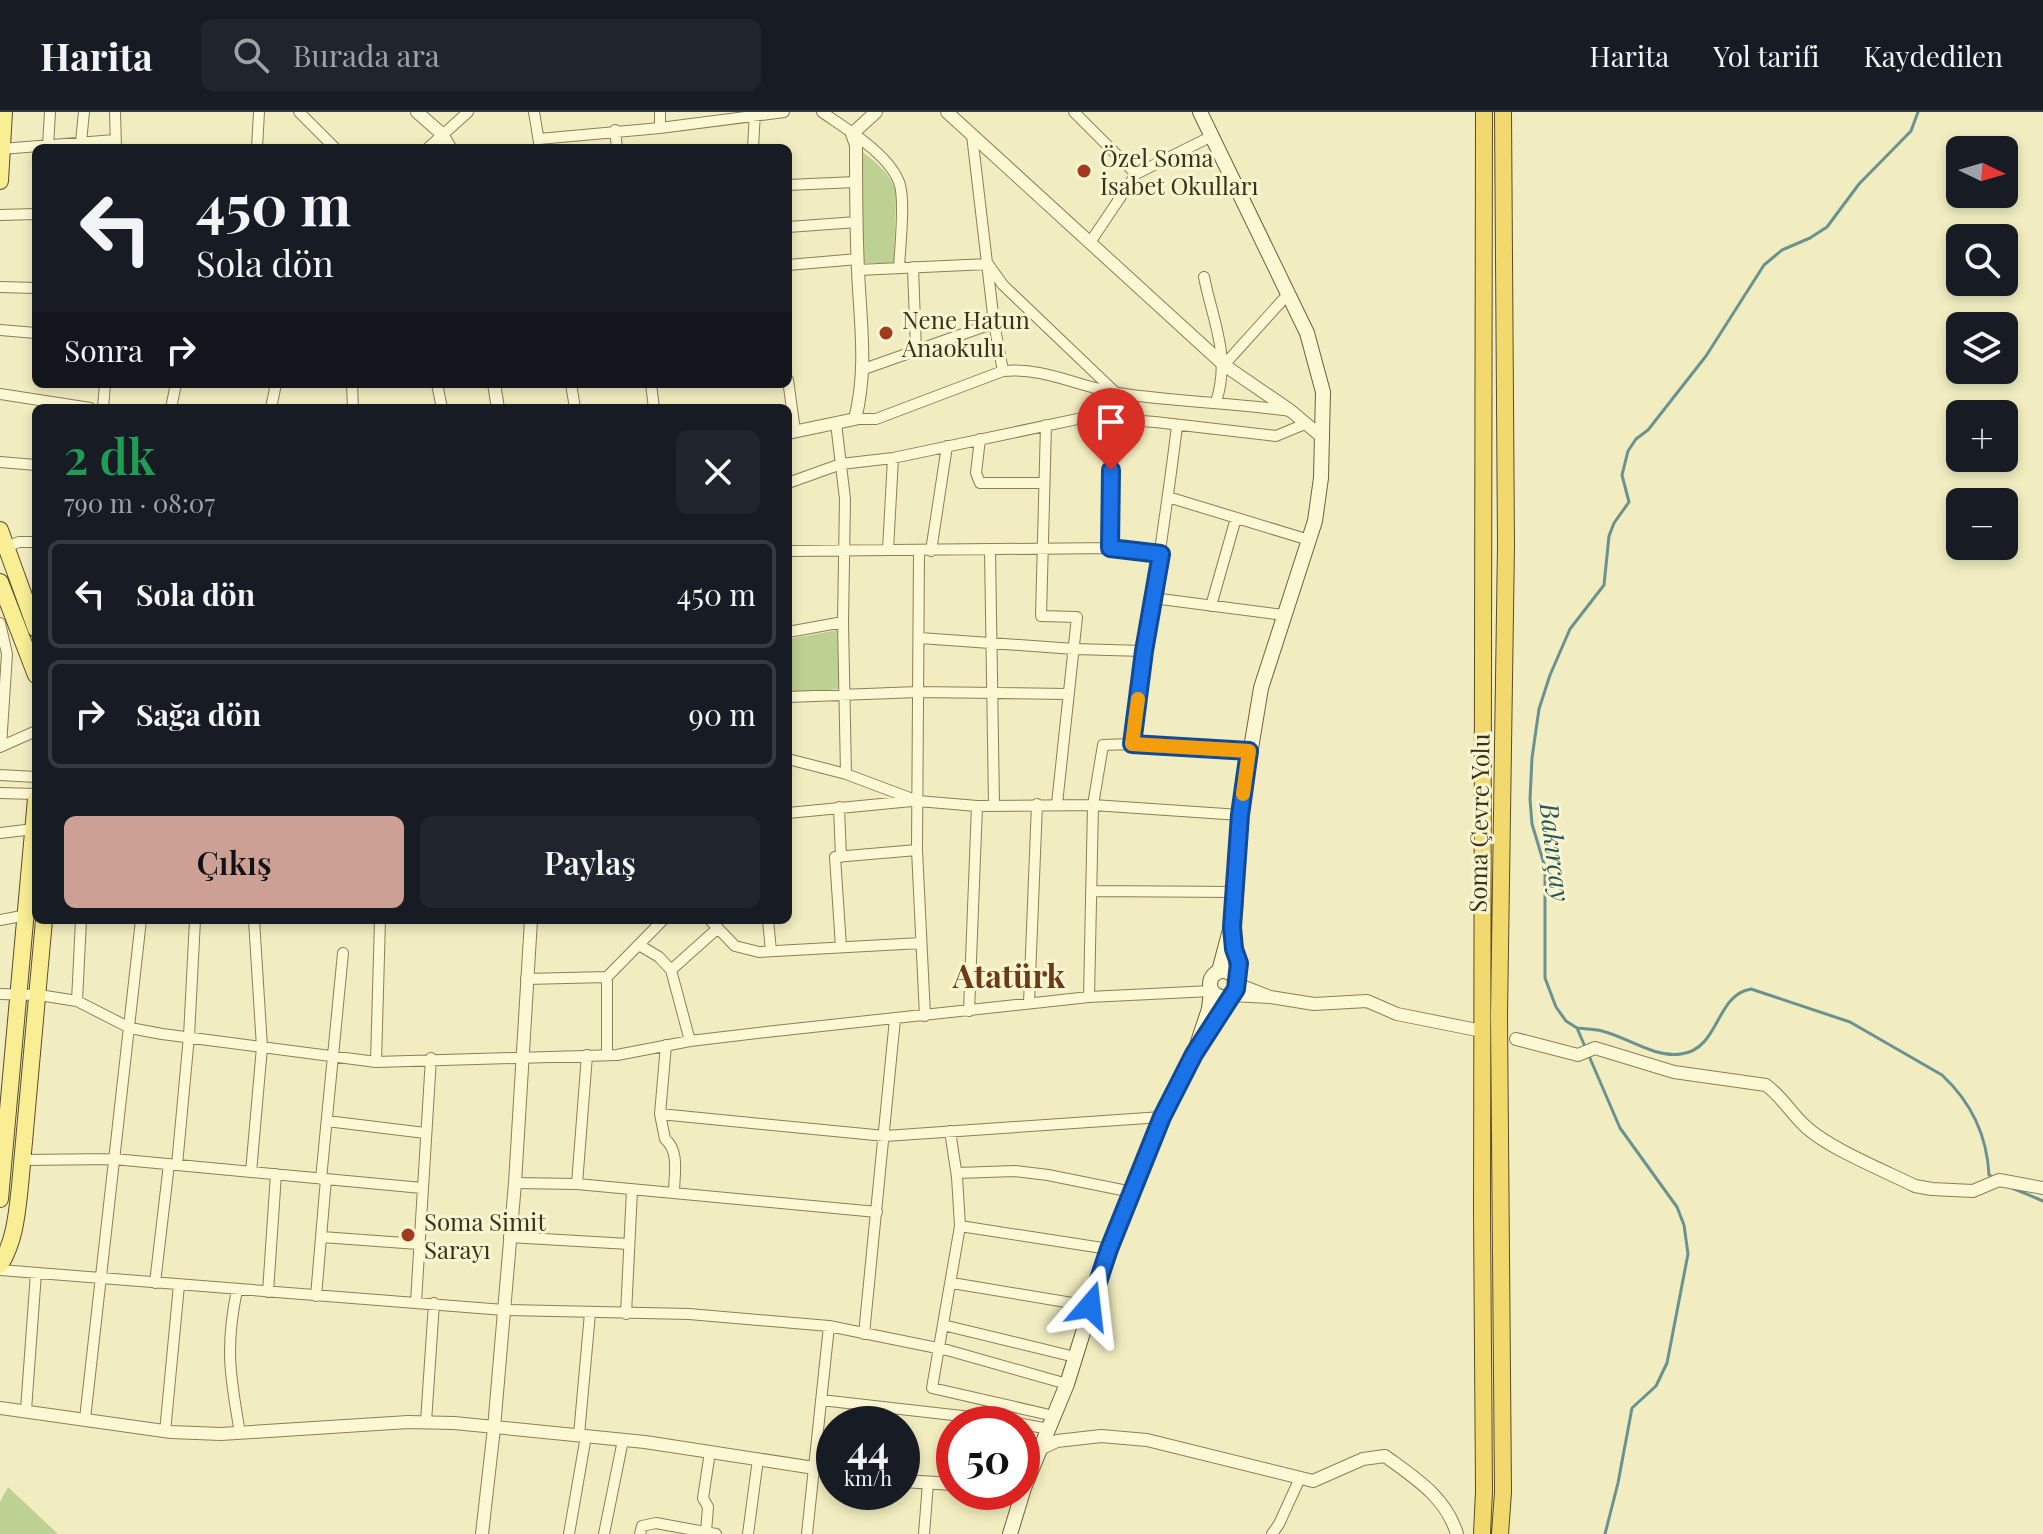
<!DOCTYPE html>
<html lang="tr">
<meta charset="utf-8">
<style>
:root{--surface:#171b24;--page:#20242c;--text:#f1f3f6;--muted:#9ea1a6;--line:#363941;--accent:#cda096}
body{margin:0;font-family:"Playfair Display",serif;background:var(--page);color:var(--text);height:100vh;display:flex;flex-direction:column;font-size:30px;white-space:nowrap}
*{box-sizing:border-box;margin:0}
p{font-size:26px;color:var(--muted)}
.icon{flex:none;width:44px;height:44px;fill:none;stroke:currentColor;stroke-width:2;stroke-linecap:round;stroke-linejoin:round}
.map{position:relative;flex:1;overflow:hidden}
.details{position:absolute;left:32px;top:292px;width:760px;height:520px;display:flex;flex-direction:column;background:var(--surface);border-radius:12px;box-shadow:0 4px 12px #0003}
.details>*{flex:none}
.hud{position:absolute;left:32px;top:32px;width:760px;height:244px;border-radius:12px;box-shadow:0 4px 12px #0003;background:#171b24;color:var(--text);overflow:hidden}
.needle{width:52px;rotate:95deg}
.buttons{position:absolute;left:1946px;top:24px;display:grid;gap:16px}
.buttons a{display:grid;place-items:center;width:72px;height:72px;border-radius:12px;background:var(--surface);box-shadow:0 4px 12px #0003;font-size:40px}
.speed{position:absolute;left:816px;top:1294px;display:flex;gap:16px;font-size:40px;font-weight:700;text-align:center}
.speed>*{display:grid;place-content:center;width:104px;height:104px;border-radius:50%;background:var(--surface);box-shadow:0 4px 12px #0003;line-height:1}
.speed small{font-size:20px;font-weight:400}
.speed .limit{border:12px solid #d22;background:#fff;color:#111}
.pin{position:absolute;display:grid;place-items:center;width:68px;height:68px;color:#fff;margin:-82px -34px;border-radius:50% 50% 50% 0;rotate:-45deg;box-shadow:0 0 8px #0007}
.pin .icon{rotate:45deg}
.me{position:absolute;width:88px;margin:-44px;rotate:17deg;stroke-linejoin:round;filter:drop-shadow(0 0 6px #0008)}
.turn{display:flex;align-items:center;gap:28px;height:168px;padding:0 32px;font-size:36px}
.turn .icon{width:104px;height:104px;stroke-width:2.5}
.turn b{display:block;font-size:56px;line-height:68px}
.then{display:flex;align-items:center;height:76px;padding:0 32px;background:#0003;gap:16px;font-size:30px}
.round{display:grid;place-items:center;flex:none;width:84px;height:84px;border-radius:12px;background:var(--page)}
.summary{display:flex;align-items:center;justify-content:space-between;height:136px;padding:0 32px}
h1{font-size:48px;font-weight:600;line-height:60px;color:#1e9e55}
.cta{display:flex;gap:16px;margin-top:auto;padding:16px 32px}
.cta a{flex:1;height:92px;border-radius:12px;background:var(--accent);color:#111;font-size:32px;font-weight:600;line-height:92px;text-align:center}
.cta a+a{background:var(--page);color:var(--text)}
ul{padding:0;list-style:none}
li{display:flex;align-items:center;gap:24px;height:108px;margin:0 16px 12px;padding:0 16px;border:4px solid var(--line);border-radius:12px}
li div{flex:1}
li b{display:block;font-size:30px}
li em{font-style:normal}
header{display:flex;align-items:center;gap:48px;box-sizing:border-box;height:112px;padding:0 40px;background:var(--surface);border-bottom:2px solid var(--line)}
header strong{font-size:38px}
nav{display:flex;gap:44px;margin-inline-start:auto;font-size:28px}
.search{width:560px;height:72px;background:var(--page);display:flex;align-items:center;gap:20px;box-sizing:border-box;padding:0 28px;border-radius:12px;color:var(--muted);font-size:30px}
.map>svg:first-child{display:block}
</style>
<header>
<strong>Harita</strong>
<div class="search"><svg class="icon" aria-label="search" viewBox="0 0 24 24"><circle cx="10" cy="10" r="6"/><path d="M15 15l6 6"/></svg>Burada ara</div>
<nav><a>Harita</a><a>Yol tarifi</a><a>Kaydedilen</a></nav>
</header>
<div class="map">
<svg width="2043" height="1422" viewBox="0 0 2043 1422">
<rect width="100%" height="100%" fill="#f2edc0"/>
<path fill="#bdd193" d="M 859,37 C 874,49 891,61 896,80 L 894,151 L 860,151 Z
M 838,518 L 839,577 L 788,581 L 788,527 Z
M 8,1375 L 58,1422 L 0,1422 L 0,1390 Z"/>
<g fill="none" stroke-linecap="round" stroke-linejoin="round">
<path stroke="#699391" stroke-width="3" d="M 1577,916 C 1585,917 1594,917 1602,919 C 1627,925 1654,946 1681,942 C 1720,937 1715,883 1751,877 L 1850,910 L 1942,963 C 1971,990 1987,1022 1989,1063 L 1995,1066
M 1586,937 L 1577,916 L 1566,909 L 1556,895 L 1545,866 L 1545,755 L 1532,712 L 1530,687 L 1532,646 L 1539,597 L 1550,563 L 1570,517 L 1604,473 L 1609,424 L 1614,411 L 1629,390 L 1622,363 L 1628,339 L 1636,327 L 1648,318 L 1706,244 L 1764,153 L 1782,138 L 1810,126 L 1827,115 L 1859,72 L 1911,19 L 1918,0
M 1589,944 L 1620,1016 L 1677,1095 L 1684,1113 L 1688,1142 L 1667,1251 L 1656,1274 L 1632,1296 L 1618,1371 L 1605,1422
M 2012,1076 L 2043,1089"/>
<g stroke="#8d7e56" stroke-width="12">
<path id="minor" d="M 115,0 L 116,36
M 299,0 L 335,36
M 534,0 L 540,36
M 660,0 L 660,16
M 822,0 C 846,17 891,43 900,73 C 905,92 900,135 899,156
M 1074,0 L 1136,62
M 615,18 L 617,36
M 972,23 L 994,211 L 1003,259
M 539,27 L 660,16 L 784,0
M 81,30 L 84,0
M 48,34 L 50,0
M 257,36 L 259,0
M 428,36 L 468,0
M 753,36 L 755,0
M 1,37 L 115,28
M 788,73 L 856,70
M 0,103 L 36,102
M 788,115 L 857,110
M 1091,129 L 1136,62 L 1212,24
M 788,153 L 858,147
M 913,155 L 916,239
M 858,158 L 988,152 L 1003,173 L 1115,280
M 1204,165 C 1213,210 1231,244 1216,290
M 0,175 L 36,176
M 0,218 L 36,221
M 1224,253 L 1289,181
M 864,257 L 994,211
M 788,268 L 795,319
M 352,272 L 353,296
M 437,272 L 442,296
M 571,272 L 575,296
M 651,272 L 654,296
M 0,282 L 90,296
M 103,296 L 105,272
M 171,296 L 176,272
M 271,296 L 276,272
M 855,307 L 876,307 L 1003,259 C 1044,255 1079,275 1118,281 C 1175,290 1234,291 1291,299
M 1046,313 L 1041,504 L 1077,505 L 1057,692
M 980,327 L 976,361 L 980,371 L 1044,371
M 0,350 L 36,353
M 788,371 L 841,352 L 893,346 L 1087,305 L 1155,310 L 1276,324 L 1305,312
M 1168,385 L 1309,428
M 6,435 L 19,430 L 36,430
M 1110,436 L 1111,306
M 888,438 L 893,346
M 990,438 L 994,692
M 788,439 L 1110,436 L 1161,442
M 919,439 L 917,738 L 925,904
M 931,439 L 947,334
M 1153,486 L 1283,503
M 1211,494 L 1236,406
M 0,511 L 7,542 L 1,634
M 788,520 L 843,510
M 920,526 L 1074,537 L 1144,539
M 788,585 L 918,580 L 1068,582
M 1132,632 C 1146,526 1164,421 1177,314
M 0,635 L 36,619
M 788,647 L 846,662 L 843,510 L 845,387 L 836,311
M 846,662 L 918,689 L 977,694 L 1093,693 L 1240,703
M 0,663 L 36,665
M 0,681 L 36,682
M 839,695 L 841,745
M 788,701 L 912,689
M 0,721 L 34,717
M 1091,779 L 1236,780
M 0,808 L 27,803
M 710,808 L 735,834 L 759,840 L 921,831
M 768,808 L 771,839
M 639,833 L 659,845 L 671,858 L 690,929
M 841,835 L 835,745 L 917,738
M 671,858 L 718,816
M 526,867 L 607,865
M 0,882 L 39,883 L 77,889 L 130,916 L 162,922 L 376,950 L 617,943 L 690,929 L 766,920 L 1089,885 L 1211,879
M 1089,885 L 1093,693 L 1103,633 L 1132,632 L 1249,639
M 77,889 L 81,808
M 1029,891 L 1037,692
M 969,899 L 977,694
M 666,933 L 660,1002 L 885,1024 L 1162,1005
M 607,943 L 607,865 L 663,808
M 376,950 L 380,808
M 660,1002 L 665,1027 C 680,1039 674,1063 674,1081
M 327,1009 L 425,1021
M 950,1019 L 957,1065 L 960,1114 L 932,1276 L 1054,1304
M 22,1048 L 114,1047 L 422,1076
M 177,1053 L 189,924 L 195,808
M 251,1060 L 262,935 L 254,808
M 957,1061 L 1015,1059 L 1048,1063 L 1132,1080
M 321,1067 L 343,841
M 515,1071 L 577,1072 L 877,1100
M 577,1072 L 587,943
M 960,1114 L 1109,1137
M 322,1125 L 418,1132
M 509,1125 L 629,1132
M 0,1158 L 504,1198 L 689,1202 L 829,1214 L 947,1238 L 1067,1272
M 155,1171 L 169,1052
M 952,1171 L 1090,1194
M 237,1178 C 225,1235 230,1264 240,1321
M 268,1180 L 276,1062
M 316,1184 L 326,1067
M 416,1190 L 431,946
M 626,1202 L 632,1078
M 943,1213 L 1075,1245
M 864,1222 L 895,907
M 821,1288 L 1006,1309 L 1049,1317
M 26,1298 L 36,1161
M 85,1307 L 141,808
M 426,1310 L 434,1191
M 165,1320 L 179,1173
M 579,1323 L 590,1201
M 706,1420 L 708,1395 L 703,1386 L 710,1340
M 569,1422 L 586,1324
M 604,1422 L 623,1328
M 640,1422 L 642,1414 L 656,1411 L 716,1422
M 748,1422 L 758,1347
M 807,1422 L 829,1214
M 924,1422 L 928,1371
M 1272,1422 L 1279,1412 L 1300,1366"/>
</g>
<g stroke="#8d7e56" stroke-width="14">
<path id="tertiary" d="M 417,0 L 442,22 L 450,36
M 947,0 L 1224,253 L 1291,299 L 1323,326
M 494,272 L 498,296
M 788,321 L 855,307 C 868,257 860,208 858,158 C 856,116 856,74 856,33 L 852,22 L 876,0
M 1231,883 L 1270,885 L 1237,872
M 1270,885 L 1314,892 L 1367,889 L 1397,902 L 1477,918
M 1516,927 L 1578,943 L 1595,936 L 1674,960 L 1766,973 C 1782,985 1791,1001 1805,1014 C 1828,1036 1885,1059 1915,1074 L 1932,1077 L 1973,1079 L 1999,1068 L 2043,1076
M 0,1296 L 171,1320 L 221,1322 L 408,1310 L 454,1311 L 645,1330 L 834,1359
M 1022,1353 L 1042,1336 L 1057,1329 L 1101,1324 L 1147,1328 L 1313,1369 L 1363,1347 L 1385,1344 C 1415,1366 1446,1385 1457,1422
M 902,1369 L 954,1372
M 482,1422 L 494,1316 L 515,1071 L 531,808"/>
</g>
<g stroke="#6f5f39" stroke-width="16">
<path id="secondary" d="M 1200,0 L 1307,221 L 1323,280 L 1321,366 L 1315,409 L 1261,576 L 1240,703 L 1235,799 L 1219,859
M 1233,824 L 1239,851 L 1236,868
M1210 872a13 13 0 1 1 26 0a13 13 0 1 1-26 0Z
M 1206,926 L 1231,883
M 1010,1422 L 1024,1376 L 1067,1272 L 1109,1137 L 1162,1005 L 1194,942 L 1209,897 L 1211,879"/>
</g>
<g stroke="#5a4b2b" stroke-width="18">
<path id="primary" d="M 0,69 L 4,0
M 0,418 L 36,517
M 0,470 L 36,563
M 0,1087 L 36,687
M 0,1153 C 15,1129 17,1101 20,1074 L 44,808"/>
</g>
<g stroke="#5a4b2b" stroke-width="18">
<path id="trunk" d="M 1482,1422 L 1484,1379 L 1482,1100 L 1484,0
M 1500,1422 L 1503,1380 L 1499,904 L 1506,433 L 1503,0"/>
</g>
<use href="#minor" stroke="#fcf8d4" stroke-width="10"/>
<use href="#tertiary" stroke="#fcf8d4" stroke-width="12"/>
<use href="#secondary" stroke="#fcf8d4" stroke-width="14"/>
<use href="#primary" stroke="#f9ee94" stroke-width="16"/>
<use href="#trunk" stroke="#f2d96e" stroke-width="16"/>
</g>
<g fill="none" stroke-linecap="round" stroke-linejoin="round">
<g stroke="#114b97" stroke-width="20">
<path id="route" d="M 1090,1194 L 1109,1137 L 1162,1005 L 1194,942 L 1236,877 L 1239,851 L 1234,837 L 1232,815 L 1240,703 L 1249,639 L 1132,632 L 1144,539 L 1161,442 L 1110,436 L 1111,358"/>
</g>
<use href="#route" stroke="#1a73e8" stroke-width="14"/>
<path stroke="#f59e0b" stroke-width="14" d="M 1138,587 L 1132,632 L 1249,639 L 1243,682"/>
</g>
<g fill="#a23a20" stroke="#f9f5d0" stroke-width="3">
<circle cx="1084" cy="59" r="8"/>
<circle cx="886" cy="221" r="8"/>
<circle cx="408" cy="1123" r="8"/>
</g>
<g text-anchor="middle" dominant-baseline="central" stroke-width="6" stroke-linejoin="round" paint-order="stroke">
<g font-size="24" fill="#3b311c" stroke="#f9f5d0" text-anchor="start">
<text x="1100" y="45">Özel Soma<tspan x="1100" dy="28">İsabet Okulları</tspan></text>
<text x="902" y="207">Nene Hatun<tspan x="902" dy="28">Anaokulu</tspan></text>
<text x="424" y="1109">Soma Simit<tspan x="424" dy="28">Sarayı</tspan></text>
</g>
<g font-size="24" fill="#3b311c" stroke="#f9f5d0">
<text transform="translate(1478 711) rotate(-89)">Soma Çevre Yolu</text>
</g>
<g font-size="26" font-style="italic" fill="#29555c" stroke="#f9f5d0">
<text transform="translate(1556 740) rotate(83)">Bakırçay</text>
</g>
<g font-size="32" font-weight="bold" fill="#6c3a17" stroke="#f9f5d0">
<text x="1009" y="862">Atatürk</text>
</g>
</g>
</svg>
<div class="buttons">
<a><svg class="needle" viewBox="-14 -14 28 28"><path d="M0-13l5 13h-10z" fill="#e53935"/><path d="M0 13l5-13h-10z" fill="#9ea1a6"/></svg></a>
<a><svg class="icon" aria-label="search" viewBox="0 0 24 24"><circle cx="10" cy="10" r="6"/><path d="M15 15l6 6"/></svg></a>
<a><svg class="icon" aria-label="layers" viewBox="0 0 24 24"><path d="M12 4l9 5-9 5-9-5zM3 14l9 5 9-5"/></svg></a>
<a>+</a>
<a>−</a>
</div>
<div class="speed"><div>44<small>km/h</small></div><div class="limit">50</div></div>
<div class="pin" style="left:1111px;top:358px;background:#d93025"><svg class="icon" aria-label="arrive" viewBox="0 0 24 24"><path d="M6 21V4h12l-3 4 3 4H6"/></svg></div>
<svg class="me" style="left:1090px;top:1194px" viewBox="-20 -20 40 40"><path d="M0-17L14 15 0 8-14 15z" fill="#1a73e8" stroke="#fff" stroke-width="4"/></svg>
<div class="hud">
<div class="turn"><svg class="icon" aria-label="left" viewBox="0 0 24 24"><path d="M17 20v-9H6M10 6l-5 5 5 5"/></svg><div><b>450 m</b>Sola dön</div></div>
<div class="then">Sonra<svg class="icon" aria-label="right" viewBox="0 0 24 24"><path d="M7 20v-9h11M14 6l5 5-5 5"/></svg></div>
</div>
<section class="details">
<div class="summary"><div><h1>2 dk</h1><p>790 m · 08:07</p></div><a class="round"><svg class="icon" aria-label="close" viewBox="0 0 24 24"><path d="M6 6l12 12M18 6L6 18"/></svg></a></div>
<ul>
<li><svg class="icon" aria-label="left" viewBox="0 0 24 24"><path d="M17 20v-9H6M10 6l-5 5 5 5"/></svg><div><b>Sola dön</b></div><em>450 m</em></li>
<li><svg class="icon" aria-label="right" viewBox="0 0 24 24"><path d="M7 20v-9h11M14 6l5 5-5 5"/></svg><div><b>Sağa dön</b></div><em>90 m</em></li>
</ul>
<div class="cta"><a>Çıkış</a><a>Paylaş</a></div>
</section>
</div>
